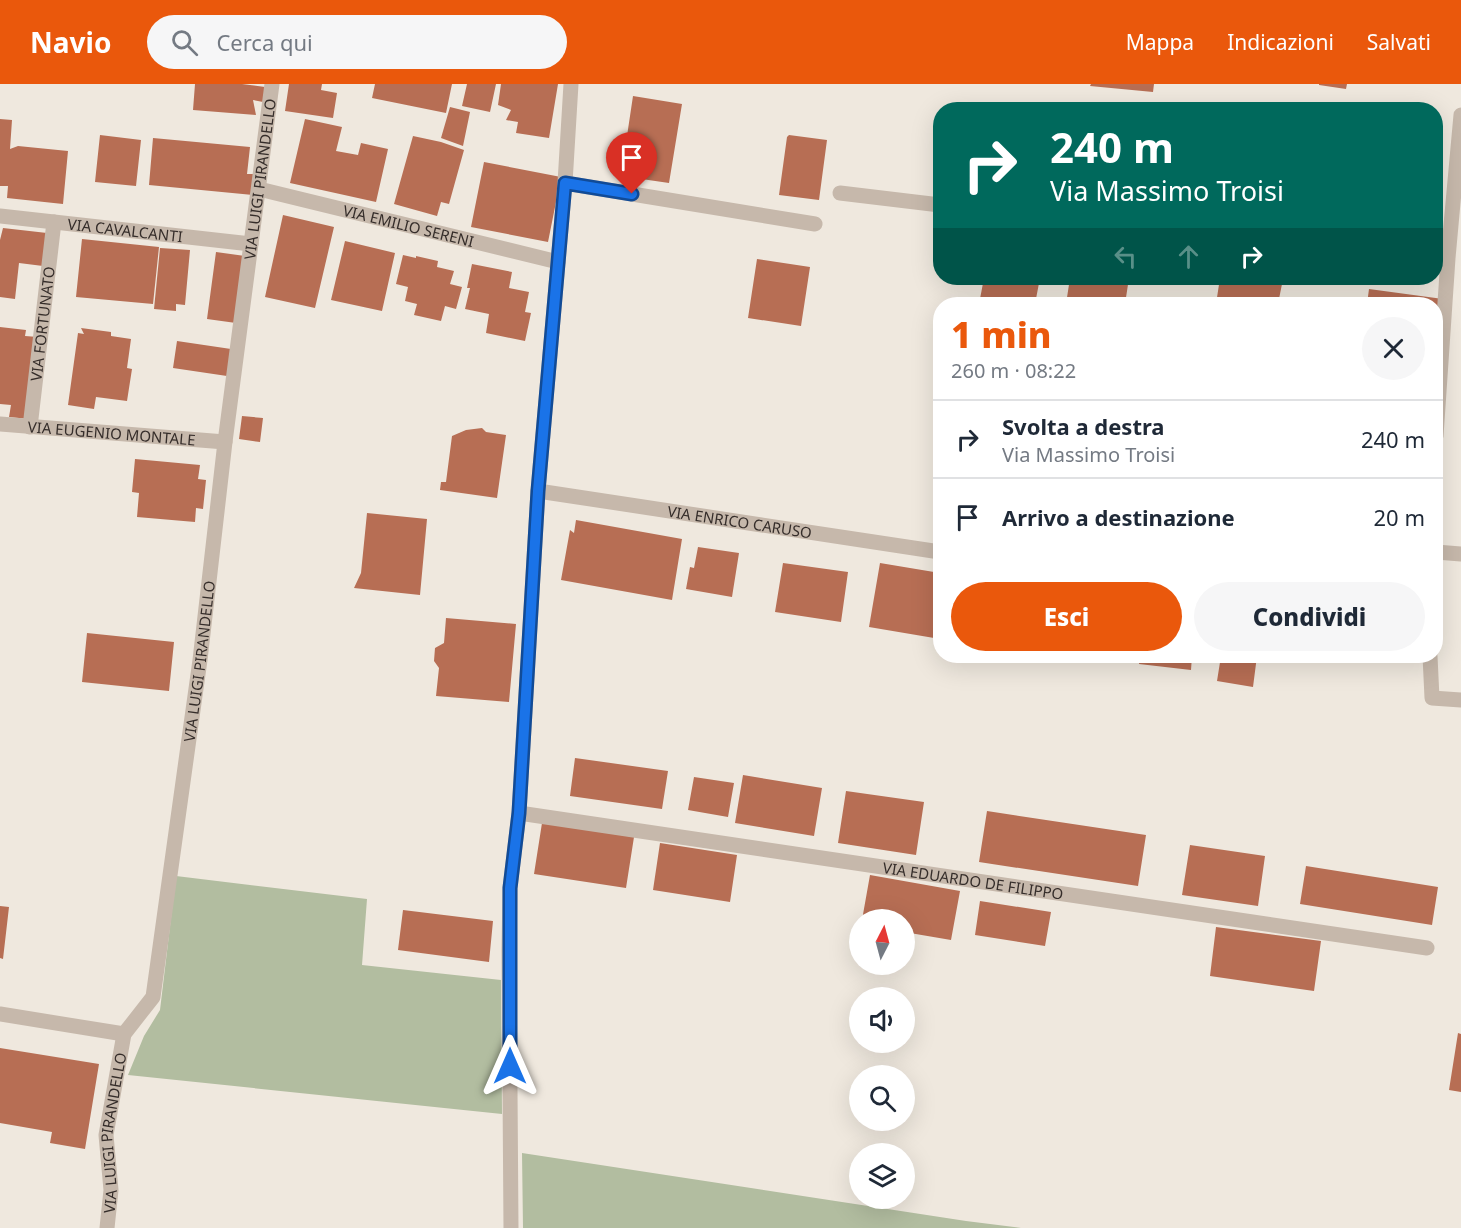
<!DOCTYPE html>
<html lang="it">
<meta charset="utf-8">
<style>
:root{--surface:#fff;--page:#f6f6f7;--text:#1f2937;--muted:#747a83;--line:#e0e1e3;--accent:#ea580c}
body{margin:0;font-family:"Noto Sans",sans-serif;background:var(--page);color:var(--text);height:100vh;display:flex;flex-direction:column;font-size:22px;white-space:nowrap}
*{box-sizing:border-box;margin:0}
p{font-size:20px;color:var(--muted)}
.icon{flex:none;width:33px;height:33px;fill:none;stroke:currentColor;stroke-width:2;stroke-linecap:round;stroke-linejoin:round}
.map{position:relative;flex:1;overflow:hidden}
.panel{position:absolute;left:933px;top:213px;width:510px;height:366px;display:flex;flex-direction:column;background:var(--surface);border-radius:24px;box-shadow:0 6px 24px #0002}
.panel>*{flex:none}
.hud{position:absolute;left:933px;top:18px;width:510px;height:183px;border-radius:24px;box-shadow:0 6px 24px #0002;background:#00695c;color:#fff;overflow:hidden}
.needle{width:39px;rotate:6deg}
.controls{position:absolute;left:849px;top:825px;display:grid;gap:12px}
.controls a{display:grid;place-items:center;width:66px;height:66px;border-radius:50%;background:var(--surface);box-shadow:0 6px 24px #0002;font-size:30px}
.pin{position:absolute;display:grid;place-items:center;width:51px;height:51px;color:#fff;margin:-62px -26px;border-radius:50% 50% 50% 0;rotate:-45deg;box-shadow:0 0 6px #0007}
.pin .icon{rotate:45deg}
.me{position:absolute;width:66px;margin:-33px;rotate:0deg;stroke-linejoin:round;filter:drop-shadow(0 0 4px #0008)}
.turn{display:flex;align-items:center;gap:21px;height:126px;padding:0 18px;font-size:27px}
.turn .icon{width:78px;height:78px;stroke-width:2.5}
.turn b{display:block;font-size:42px;line-height:51px}
.lanes{display:flex;align-items:center;height:57px;padding:0 18px;background:#0003;justify-content:center;gap:30px;direction:ltr}
.lanes .off{opacity:.35}
.round{display:grid;place-items:center;flex:none;width:63px;height:63px;border-radius:32px;background:var(--page)}
.headline{display:flex;align-items:center;justify-content:space-between;height:102px;padding:0 18px}
h1{font-size:36px;font-weight:800;line-height:45px;color:var(--accent)}
.cta{display:flex;gap:12px;margin-top:auto;padding:12px 18px}
.cta a{flex:1;height:69px;border-radius:36px;background:var(--accent);color:#fff;font-size:24px;font-weight:800;line-height:69px;text-align:center}
.cta a+a{background:var(--page);color:var(--text)}
ul{padding:0;list-style:none}
li{display:flex;align-items:center;gap:18px;height:78px;padding:0 18px;border-top:2px solid var(--line)}
li div{flex:1}
li b{display:block;font-size:22px}
li em{font-style:normal}
header{display:flex;align-items:center;gap:36px;box-sizing:border-box;height:84px;padding:0 30px;background:var(--accent);color:#fff}
header strong{font-size:28px}
nav{display:flex;gap:33px;margin-inline-start:auto;font-size:21px}
.search{width:420px;height:54px;background:var(--page);display:flex;align-items:center;gap:15px;box-sizing:border-box;padding:0 21px;border-radius:33px;color:var(--muted);font-size:22px}
.map>svg:first-child{display:block}
</style>
<header>
<strong>Navio</strong>
<div class="search"><svg class="icon" aria-label="search" viewBox="0 0 24 24"><circle cx="10" cy="10" r="6"/><path d="M15 15l6 6"/></svg>Cerca qui</div>
<nav><a>Mappa</a><a>Indicazioni</a><a>Salvati</a></nav>
</header>
<div class="map">
<svg width="1461" height="1144" viewBox="0 0 1461 1144">
<rect width="100%" height="100%" fill="#efe8de"/>
<path fill="#b2bda0" d="M 176,792 L 367,815 L 362,881 L 501,896 L 502,1030 L 128,991 L 144,952 L 160,926 Z
M 522,1069 L 966,1137 L 1021,1144 L 523,1144 Z"/>
<path fill="#b76e54" d="M 195,0 L 242,0 L 265,3 L 263,18 L 253,16 L 256,31 L 193,26 Z
M 289,0 L 322,0 L 321,6 L 337,9 L 333,34 L 285,27 Z
M 375,0 L 452,0 L 446,29 L 372,14 Z
M 467,0 L 496,0 L 490,28 L 462,22 Z
M 501,0 L 558,0 L 549,54 L 516,49 L 518,38 L 506,36 L 511,26 L 498,21 Z
M 1091,0 L 1154,0 L 1153,8 L 1090,2 Z
M 1319,0 L 1347,0 L 1346,5 L 1319,1 Z
M 633,12 L 682,20 L 669,99 L 621,92 Z
M 450,23 L 470,28 L 463,62 L 441,54 Z
M 0,35 L 12,36 L 10,65 L 18,62 L 68,67 L 63,120 L 7,114 L 8,102 L 0,102 Z
M 305,35 L 342,43 L 336,67 L 358,71 L 361,59 L 388,65 L 376,118 L 290,99 Z
M 100,51 L 141,56 L 136,102 L 95,98 Z
M 789,51 L 827,56 L 819,116 L 779,111 L 787,53 Z
M 413,52 L 441,58 L 464,66 L 449,120 L 441,118 L 437,132 L 394,120 Z
M 153,54 L 250,63 L 247,90 L 255,90 L 253,111 L 149,101 Z
M 484,78 L 561,93 L 548,158 L 471,143 Z
M 283,131 L 334,143 L 315,224 L 265,213 Z
M 3,144 L 47,149 L 43,182 L 19,179 L 15,215 L 0,213 L 0,156 Z
M 82,155 L 159,163 L 153,220 L 76,213 Z
M 345,157 L 395,169 L 382,227 L 331,216 Z
M 160,164 L 190,166 L 185,221 L 176,220 L 176,227 L 154,225 Z
M 216,168 L 245,172 L 236,239 L 207,235 Z
M 403,171 L 416,174 L 416,172 L 438,177 L 437,183 L 454,187 L 450,200 L 462,203 L 456,225 L 445,222 L 441,237 L 414,231 L 417,220 L 405,217 L 408,203 L 396,200 Z
M 757,175 L 810,183 L 801,242 L 748,234 Z
M 472,180 L 512,188 L 509,204 L 529,208 L 525,228 L 531,229 L 525,257 L 486,249 L 489,230 L 465,225 L 470,204 L 467,204 Z
M 984,194 L 1040,194 L 1035,220 L 979,220 Z
M 1070,194 L 1129,194 L 1125,220 L 1066,220 Z
M 1220,194 L 1239,194 L 1282,200 L 1278,220 L 1216,220 Z
M 1369,205 L 1443,215 L 1436,262 L 1436,220 L 1367,220 Z
M 1163,215 L 1190,219 L 1190,220 L 1162,220 Z
M 0,243 L 26,246 L 25,252 L 38,253 L 29,335 L 9,333 L 11,321 L 0,320 Z
M 81,244 L 111,248 L 111,252 L 131,255 L 127,284 L 132,285 L 127,317 L 96,313 L 94,325 L 68,321 L 78,249 L 84,250 Z
M 177,257 L 231,265 L 227,292 L 173,284 Z
M 242,332 L 263,334 L 260,358 L 239,355 Z
M 482,344 L 486,348 L 506,351 L 497,414 L 440,406 L 441,398 L 446,398 L 452,352 L 466,346 Z
M 135,375 L 200,381 L 198,395 L 206,396 L 203,425 L 196,424 L 195,438 L 137,433 L 139,409 L 132,408 Z
M 367,429 L 427,435 L 420,511 L 354,504 L 361,489 Z
M 576,436 L 682,455 L 672,516 L 561,496 L 570,446 L 574,449 Z
M 698,463 L 739,469 L 732,513 L 686,505 L 690,483 L 694,484 Z
M 783,479 L 848,488 L 841,538 L 775,528 Z
M 880,479 L 940,489 L 940,555 L 869,543 Z
M 446,534 L 516,540 L 509,618 L 436,612 L 439,584 L 434,577 L 435,564 L 444,559 Z
M 87,549 L 174,558 L 169,607 L 82,598 Z
M 1140,572 L 1192,572 L 1191,586 L 1139,580 Z
M 1221,572 L 1257,572 L 1253,603 L 1217,597 Z
M 575,674 L 668,687 L 662,725 L 570,712 Z
M 743,691 L 822,704 L 814,752 L 735,739 Z
M 694,693 L 734,699 L 728,733 L 688,726 Z
M 846,707 L 924,718 L 916,771 L 838,759 Z
M 987,727 L 1146,751 L 1138,802 L 979,778 Z
M 542,739 L 634,753 L 626,804 L 534,790 Z
M 660,759 L 737,771 L 730,818 L 653,806 Z
M 1190,761 L 1265,772 L 1258,822 L 1182,811 Z
M 1306,782 L 1438,803 L 1432,841 L 1300,820 Z
M 870,791 L 960,807 L 951,856 L 904,848 L 904,836 L 862,836 Z
M 980,817 L 1051,828 L 1045,862 L 975,851 Z
M 0,822 L 9,823 L 3,875 L 0,874 Z
M 403,826 L 493,837 L 489,878 L 398,866 Z
M 1216,843 L 1321,857 L 1314,907 L 1210,892 Z
M 1458,949 L 1461,950 L 1461,1008 L 1449,1006 Z
M 0,964 L 99,980 L 85,1065 L 50,1059 L 52,1048 L 0,1039 Z"/>
<g fill="none" stroke-linecap="round" stroke-linejoin="round">
<g stroke="#c6b8ab" stroke-width="15">
<path d="M 565,99 L 815,140"/>
<path id="s1" d="M 259,105 L 558,178"/>
<path d="M 840,109 L 940,121"/>
<path id="s2" d="M 0,132 L 251,160"/>
<path id="s3" d="M 0,340 L 225,358"/>
<path id="s4" d="M 30,343 L 54,138"/>
<path d="M 1436,352 L 1448,174 L 1461,31"/>
<path id="s5" d="M 538,407 L 940,468"/>
<path d="M 1436,468 L 1461,470"/>
<path d="M 1430,572 L 1432,614 L 1461,616"/>
<path id="s6" d="M 519,729 L 1427,864"/>
<path d="M 0,930 L 124,950"/>
<path id="s7" d="M 107,1144 L 111,1106 L 106,1051 L 124,950 L 153,913 L 200,576 L 225,358 L 272,0"/>
<path d="M 511,1144 L 509,866 L 510,804 L 519,729 L 538,407 L 565,99 L 571,0"/>
</g>
</g>
<g fill="none" stroke-linecap="round" stroke-linejoin="round">
<g stroke="#114b97" stroke-width="15">
<path id="route" d="M 510,982 L 510,804 L 519,729 L 538,407 L 565,99 L 632,110"/>
</g>
<use href="#route" stroke="#1a73e8" stroke-width="10"/>
</g>
<g text-anchor="middle" dominant-baseline="central" stroke-width="4.5" stroke-linejoin="round" paint-order="stroke">
<g font-size="15" fill="#352d2a" stroke="#f8f2ea">
<text stroke="none"><textPath href="#s7" startOffset="1068">VIA LUIGI PIRANDELLO</textPath></text>
<text stroke="none"><textPath href="#s1" startOffset="154">VIA EMILIO SERENI</textPath></text>
<text stroke="none"><textPath href="#s2" startOffset="126">VIA CAVALCANTI</textPath></text>
<text stroke="none"><textPath href="#s4" startOffset="104">VIA FORTUNATO</textPath></text>
<text stroke="none"><textPath href="#s3" startOffset="112">VIA EUGENIO MONTALE</textPath></text>
<text stroke="none"><textPath href="#s5" startOffset="204">VIA ENRICO CARUSO</textPath></text>
<text stroke="none"><textPath href="#s7" startOffset="582">VIA LUIGI PIRANDELLO</textPath></text>
<text stroke="none"><textPath href="#s6" startOffset="459">VIA EDUARDO DE FILIPPO</textPath></text>
<text stroke="none"><textPath href="#s7" startOffset="96">VIA LUIGI PIRANDELLO</textPath></text>
</g>
</g>
</svg>
<div class="controls">
<a><svg class="needle" viewBox="-14 -14 28 28"><path d="M0-13l5 13h-10z" fill="#e53935"/><path d="M0 13l5-13h-10z" fill="#747a83"/></svg></a>
<a><svg class="icon" aria-label="sound" viewBox="0 0 24 24"><path d="M4 9h4l5-4v14l-5-4H4zM17 9q2 3 0 6"/></svg></a>
<a><svg class="icon" aria-label="search" viewBox="0 0 24 24"><circle cx="10" cy="10" r="6"/><path d="M15 15l6 6"/></svg></a>
<a><svg class="icon" aria-label="layers" viewBox="0 0 24 24"><path d="M12 4l9 5-9 5-9-5zM3 14l9 5 9-5"/></svg></a>
</div>
<div class="pin" style="left:632px;top:110px;background:#d93025"><svg class="icon" aria-label="arrive" viewBox="0 0 24 24"><path d="M6 21V4h12l-3 4 3 4H6"/></svg></div>
<svg class="me" style="left:510px;top:982px" viewBox="-20 -20 40 40"><path d="M0-17L14 15 0 8-14 15z" fill="#1a73e8" stroke="#fff" stroke-width="4"/></svg>
<div class="hud">
<div class="turn"><svg class="icon" aria-label="right" viewBox="0 0 24 24"><path d="M7 20v-9h11M14 6l5 5-5 5"/></svg><div><b>240 m</b>Via Massimo Troisi</div></div>
<div class="lanes"><svg class="icon off" aria-label="left" viewBox="0 0 24 24"><path d="M17 20v-9H6M10 6l-5 5 5 5"/></svg><svg class="icon off" aria-label="ahead" viewBox="0 0 24 24"><path d="M12 20V5M6 11l6-6 6 6"/></svg><svg class="icon" aria-label="right" viewBox="0 0 24 24"><path d="M7 20v-9h11M14 6l5 5-5 5"/></svg></div>
</div>
<section class="panel">
<div class="headline"><div><h1>1 min</h1><p>260 m · 08:22</p></div><a class="round"><svg class="icon" aria-label="close" viewBox="0 0 24 24"><path d="M6 6l12 12M18 6L6 18"/></svg></a></div>
<ul>
<li><svg class="icon" aria-label="right" viewBox="0 0 24 24"><path d="M7 20v-9h11M14 6l5 5-5 5"/></svg><div><b>Svolta a destra</b><p>Via Massimo Troisi</p></div><em>240 m</em></li>
<li><svg class="icon" aria-label="arrive" viewBox="0 0 24 24"><path d="M6 21V4h12l-3 4 3 4H6"/></svg><div><b>Arrivo a destinazione</b></div><em>20 m</em></li>
</ul>
<div class="cta"><a>Esci</a><a>Condividi</a></div>
</section>
</div>
